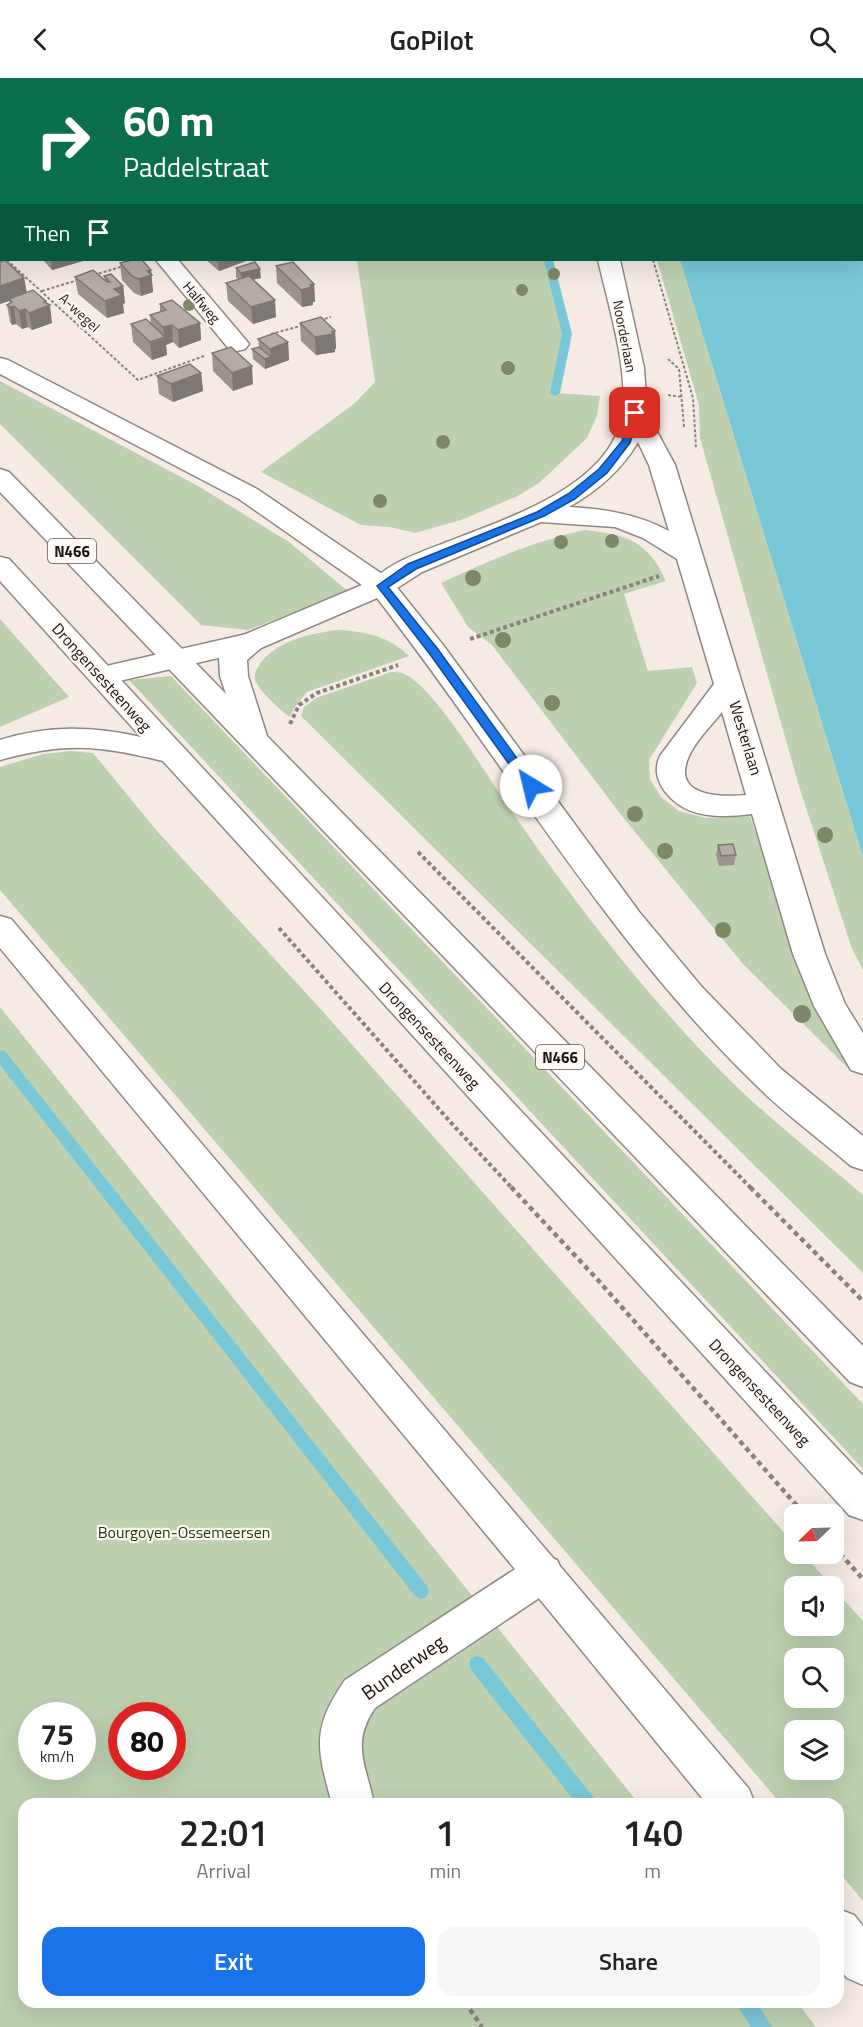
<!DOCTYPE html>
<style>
:root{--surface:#fff;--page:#f6f6f6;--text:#222;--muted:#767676;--accent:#1a73e8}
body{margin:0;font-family:"Titillium Web",sans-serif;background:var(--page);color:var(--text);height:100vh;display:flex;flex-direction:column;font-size:22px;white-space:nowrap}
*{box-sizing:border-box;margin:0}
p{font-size:20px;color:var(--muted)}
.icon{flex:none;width:33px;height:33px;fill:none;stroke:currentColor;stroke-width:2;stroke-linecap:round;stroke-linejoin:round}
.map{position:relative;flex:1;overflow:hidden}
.details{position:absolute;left:18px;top:1720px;width:826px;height:210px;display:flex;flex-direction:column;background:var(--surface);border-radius:18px;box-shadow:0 6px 24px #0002}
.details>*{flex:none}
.hud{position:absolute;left:0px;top:0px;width:864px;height:183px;box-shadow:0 6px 24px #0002;background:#0b6e4f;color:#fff;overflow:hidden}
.needle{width:39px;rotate:247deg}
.fabs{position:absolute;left:784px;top:1426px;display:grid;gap:12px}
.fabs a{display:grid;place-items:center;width:60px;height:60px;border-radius:12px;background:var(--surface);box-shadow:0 6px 24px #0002;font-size:30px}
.speed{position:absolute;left:18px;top:1624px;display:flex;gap:12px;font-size:30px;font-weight:700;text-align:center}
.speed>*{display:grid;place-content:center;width:78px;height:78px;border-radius:50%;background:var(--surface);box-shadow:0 6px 24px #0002;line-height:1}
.speed small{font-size:15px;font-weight:400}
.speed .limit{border:9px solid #d22;background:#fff;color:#111}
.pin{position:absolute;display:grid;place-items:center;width:51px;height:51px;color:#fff;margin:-26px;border-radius:12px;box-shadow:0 3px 9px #0006}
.me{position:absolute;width:66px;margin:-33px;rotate:324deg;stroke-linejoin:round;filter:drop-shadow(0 0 4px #0008)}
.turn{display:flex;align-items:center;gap:21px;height:126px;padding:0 24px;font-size:27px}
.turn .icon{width:78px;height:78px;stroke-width:2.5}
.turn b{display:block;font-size:42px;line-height:51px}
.then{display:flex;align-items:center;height:57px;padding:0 24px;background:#0003;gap:12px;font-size:22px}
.eta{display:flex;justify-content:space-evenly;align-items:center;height:102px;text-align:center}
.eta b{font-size:36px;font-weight:600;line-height:42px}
.cta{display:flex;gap:12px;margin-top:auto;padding:12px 24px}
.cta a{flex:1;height:69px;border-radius:18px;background:var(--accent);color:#fff;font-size:24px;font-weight:600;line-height:69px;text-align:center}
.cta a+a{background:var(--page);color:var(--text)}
header{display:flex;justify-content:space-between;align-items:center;height:78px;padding:0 24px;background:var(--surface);font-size:27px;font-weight:600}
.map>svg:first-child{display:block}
</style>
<header><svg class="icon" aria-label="back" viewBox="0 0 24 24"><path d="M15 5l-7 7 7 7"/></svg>GoPilot<svg class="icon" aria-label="search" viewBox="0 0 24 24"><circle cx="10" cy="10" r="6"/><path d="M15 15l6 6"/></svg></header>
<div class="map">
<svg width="863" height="1949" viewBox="0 0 863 1949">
<rect width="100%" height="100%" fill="#f5ebe4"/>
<path fill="#bdd1b0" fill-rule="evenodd" d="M 357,182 L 548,182 L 567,256 L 555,315 L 600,318 L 597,338 L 587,360 L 539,405 L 518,418 L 461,442 L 415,455 L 390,449 L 361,447 L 261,394 L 355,325 L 375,304 Z
M 657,182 L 680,182 L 863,779 L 863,892 L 852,871 L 799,708 L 700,360 L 699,327 Z
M 0,303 L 198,408 L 289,464 L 349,514 L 248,552 L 201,547 L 0,346 Z
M 585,452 C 626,457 648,462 666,503 L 624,516 L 648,593 L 692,589 L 697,605 L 649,682 L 650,701 L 661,719 L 679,733 L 706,740 L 750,738 L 813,923 L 849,991 L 743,886 L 622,738 L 492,567 L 468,549 L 441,505 C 488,483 534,463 585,452 Z
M 0,541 L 69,619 L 0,649 Z
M 336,552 C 363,553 390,558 409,578 L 307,614 L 294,630 L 290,639 C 281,633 262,615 257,606 C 253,601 255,594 258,589 C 274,563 309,556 336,552 Z
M 391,594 C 395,594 400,594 404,596 C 435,609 488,700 510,731 C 579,831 652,926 739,1011 C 778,1048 822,1082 863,1117 L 863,1195 L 301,638 L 304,629 L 316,620 Z
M 171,598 L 863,1326 L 863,1391 L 129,602 Z
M 72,673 L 93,675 L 157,753 L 317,927 L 795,1467 L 795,1476 L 803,1476 L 833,1509 L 795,1509 L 795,1548 L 834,1548 L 834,1511 L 863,1543 L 863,1823 L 839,1794 L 838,1726 L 781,1726 L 0,812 L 0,689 L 43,676 ZM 795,1581 L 834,1581 L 834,1620 L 795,1620 ZM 795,1653 L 834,1653 L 834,1692 L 795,1692 Z
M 0,929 L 639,1726 L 24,1726 L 24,1924 L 797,1924 L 816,1949 L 0,1949 ZM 32,1638 L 82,1638 L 82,1689 L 32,1689 ZM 122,1638 L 172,1638 L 172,1689 L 122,1689 Z"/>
<path fill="#79c8d8" d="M 625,0 L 863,0 L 863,779 L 680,182 L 862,182 L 862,2 Z"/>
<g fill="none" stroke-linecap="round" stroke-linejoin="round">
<path fill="#79c8d8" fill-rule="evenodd" d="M 500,0 L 508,0 L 508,2 L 500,2 Z
M 544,182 L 553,182 L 572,256 L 560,315 L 555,318 L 550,315 L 562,256 Z
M 0,972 L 5,973 L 427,1508 L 429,1513 L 427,1518 L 421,1521 L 415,1518 L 0,987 Z
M 477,1578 L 483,1580 L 594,1720 L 597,1726 L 577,1726 L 471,1592 L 469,1586 L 471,1580 Z
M 735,1924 L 756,1924 L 772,1949 L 751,1949 Z"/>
<g stroke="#918882" stroke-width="3">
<path id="minor" d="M 8,0 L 29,0 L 30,2 L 9,2 Z
M 552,0 L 572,0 L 572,2 L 552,2 Z
M 156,182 L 178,182 L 245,261 L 249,266 L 245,271 L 237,273 L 229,271 Z
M 598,182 L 620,182 L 644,290 L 647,335 L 675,387 L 825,876 L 845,926 L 863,955 L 863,996 L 851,992 L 814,928 L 793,876 L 752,736 C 719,740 682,741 662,709 C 656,698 655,689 660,678 L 714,606 L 677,481 L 643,460 L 615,449 L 541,444 L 422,494 L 391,514 L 382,516 L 373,514 L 369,508 C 385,485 422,474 447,464 C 507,440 617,407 623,330 C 627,287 608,225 598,182 ZM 638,364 L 649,387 L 669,453 C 638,436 604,431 569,429 C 597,413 621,393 638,364 ZM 722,634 L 746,717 C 725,719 674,720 687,683 C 693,665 711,648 722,634 Z
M 251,555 L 261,558 L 265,564 L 261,570 L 102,607 L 92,604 L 88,598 L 92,592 L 102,589 Z
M 543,1477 L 557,1482 L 563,1495 L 557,1508 L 375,1630 C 350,1666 367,1689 374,1726 L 332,1726 C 317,1671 311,1651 345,1602 L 529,1482 Z"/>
</g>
<g stroke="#918882" stroke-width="3">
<path id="highway" d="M 0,280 L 8,282 L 257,411 L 391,502 L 443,567 L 640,835 L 701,908 L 781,991 L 863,1058 L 863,1092 L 851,1088 C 820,1061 786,1037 757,1008 C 609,865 503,682 377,520 L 261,570 L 247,582 L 248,598 L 267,658 L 863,1268 L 863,1309 L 850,1304 L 0,414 L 0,391 L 9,394 L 226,616 L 220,598 L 219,580 L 241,558 L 362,507 L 239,421 L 0,296 Z
M 0,479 L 9,481 L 446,953 L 863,1398 L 863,1442 L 849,1437 L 163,683 C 98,667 65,664 0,682 L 0,662 C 48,647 92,648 141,659 L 0,503 Z
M 0,838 L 11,841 L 749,1711 L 755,1726 L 707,1726 L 529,1508 L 0,870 Z
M 838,1831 L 854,1837 L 863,1848 L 863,1907 L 847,1900 L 838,1889 Z"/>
</g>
<path stroke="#89827e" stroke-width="2" stroke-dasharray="3 2" stroke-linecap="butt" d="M 7,182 L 138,302 L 204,278
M 653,182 L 693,320 L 696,370
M 94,197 L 124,188
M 42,213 L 78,202
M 320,242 L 331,239
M 271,256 L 304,247
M 668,281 L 679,291 L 684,349
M 668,317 L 682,319"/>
<path stroke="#89827e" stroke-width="4" stroke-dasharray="4 3" stroke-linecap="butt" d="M 470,561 L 659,498
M 290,646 L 299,627 L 317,615 L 398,587
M 418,774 L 751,1110
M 279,850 L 453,1047 L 512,1110"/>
<path stroke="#89827e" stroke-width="4.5" stroke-dasharray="5 4" stroke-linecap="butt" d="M 511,1109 L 597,1201 L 805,1437
M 750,1109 L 863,1223
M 834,1469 L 863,1501
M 465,1924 L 482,1949"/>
<use href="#minor" fill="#fff" fill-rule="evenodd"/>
<use href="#highway" fill="#fff" fill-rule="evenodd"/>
</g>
<g fill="#7e8867">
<circle cx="554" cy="196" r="6"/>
<circle cx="522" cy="212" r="6"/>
<circle cx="189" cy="227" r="6"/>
<circle cx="508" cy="290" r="7"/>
<circle cx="443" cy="364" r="7"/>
<circle cx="380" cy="423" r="7"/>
<circle cx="612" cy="463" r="7"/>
<circle cx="561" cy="464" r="7"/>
<circle cx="473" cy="500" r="8"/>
<circle cx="503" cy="562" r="8"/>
<circle cx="552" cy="625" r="8"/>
<circle cx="635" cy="736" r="8"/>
<circle cx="825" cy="757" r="8"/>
<circle cx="665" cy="773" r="8"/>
<circle cx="723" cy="852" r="8"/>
<circle cx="802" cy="936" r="9"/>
</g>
<path fill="#9b938e" d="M 124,0 L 152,0 L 152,2 L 125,2 Z
M 0,115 L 2,115 L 1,151 L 0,150 Z
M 43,182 L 83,182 L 83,183 L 52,192 Z
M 206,182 L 246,182 L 246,183 L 219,193 Z
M 120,185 L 151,192 L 153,214 L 141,218 L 134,215 L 122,202 Z
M 276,188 L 314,206 L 315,224 L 313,224 L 313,227 L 302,229 L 277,205 Z
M 236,190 L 261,200 L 252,202 L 276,239 L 253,246 L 228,223 L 226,205 L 239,202 L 236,199 Z
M 104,198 L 123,208 L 125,225 L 123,226 L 124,235 L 107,240 L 78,216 L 75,199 L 105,202 Z
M 24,200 L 27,215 L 46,223 L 52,245 L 32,252 L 28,249 L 22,251 L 16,246 L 12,247 L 10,244 L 7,227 L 10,225 L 9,223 L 0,226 Z
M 160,226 L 200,245 L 201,262 L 179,270 L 173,264 L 166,267 L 167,277 L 152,282 L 133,264 L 131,246 L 151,246 L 150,237 L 160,234 Z
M 300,245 L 335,253 L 336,271 L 335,271 L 335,274 L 316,277 L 301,263 Z
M 258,261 L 288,264 L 289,282 L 265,291 L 253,281 L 252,271 L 259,269 Z
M 212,275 L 253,306 L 233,313 L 213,293 Z
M 201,295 L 203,313 L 173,324 L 159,316 L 157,298 Z
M 718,767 L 736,777 L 734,787 L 719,788 L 716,777 Z"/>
<path fill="#7e7874" d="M 137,0 L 152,0 L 152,2 L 137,2 Z
M 181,0 L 209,0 L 202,2 L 182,2 Z
M 0,35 L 2,35 L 2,52 L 0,52 Z
M 2,86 L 2,106 L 0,106 L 0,87 Z
M 51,182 L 83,182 L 83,183 L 52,192 Z
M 223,182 L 246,182 L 246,183 L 219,193 L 218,184 Z
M 260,191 L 261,200 L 242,204 L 241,195 Z
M 151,192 L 153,214 L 141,218 L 139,201 L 147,193 Z
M 24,200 L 27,217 L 9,221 L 9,223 L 0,226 L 0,208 Z
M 314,206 L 315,224 L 313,224 L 313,227 L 302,229 L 301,212 Z
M 123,208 L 125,225 L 123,226 L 124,235 L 107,240 L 105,223 L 114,211 Z
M 275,222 L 276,239 L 253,246 L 251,229 Z
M 46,223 L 47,228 L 50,227 L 52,245 L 32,252 L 29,235 Z
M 14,228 L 16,246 L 12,247 L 10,229 Z
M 25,231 L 28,249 L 22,251 L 19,233 Z
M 200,245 L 201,262 L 179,270 L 178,252 Z
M 172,247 L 173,264 L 166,267 L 167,277 L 152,282 L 150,264 L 164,259 L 163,249 Z
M 335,253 L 336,271 L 335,271 L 335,274 L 316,277 L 315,259 Z
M 288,264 L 289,282 L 265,291 L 265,281 L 271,279 L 270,271 Z
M 252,288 L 253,306 L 233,313 L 232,295 Z
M 201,295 L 203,313 L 173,324 L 171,306 Z"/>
<path fill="#b4aba5" stroke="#7e7874" stroke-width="1.5" d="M 76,0 L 108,0 L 109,2 L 77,2 Z
M 228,0 L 238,0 L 239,2 L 229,2 Z
M 278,0 L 313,0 L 315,2 L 286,2 L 285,1 L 279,2 Z
M 0,23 L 2,24 L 2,35 L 0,35 Z
M 0,115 L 2,115 L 2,128 L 0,127 Z
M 0,134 L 2,135 L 2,142 L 0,142 Z
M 5,182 L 24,200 L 0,208 L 0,184 Z
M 132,182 L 142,182 L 151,192 L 147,193 L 152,197 L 139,201 L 132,198 L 120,185 Z
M 255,184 L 260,191 L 241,195 L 236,190 Z
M 293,184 L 314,206 L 310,207 L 312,209 L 301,212 L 276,188 Z
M 93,192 L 107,204 L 110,204 L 104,198 L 111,196 L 123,208 L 114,211 L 122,217 L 105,223 L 75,199 Z
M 249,198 L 275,222 L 251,229 L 226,205 Z
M 33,212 L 46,223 L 44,224 L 50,227 L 29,235 L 25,231 L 19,233 L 14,228 L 10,229 L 7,227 L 12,224 L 9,221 Z
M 172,222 L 200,245 L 178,252 L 172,247 L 163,249 L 150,237 L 166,232 L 160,226 Z
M 321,239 L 335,253 L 332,254 L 334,256 L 315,259 L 300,245 Z
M 146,241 L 165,259 L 150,264 L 131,246 Z
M 275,255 L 288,264 L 270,271 L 258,261 Z
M 231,269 L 252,288 L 232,295 L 212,275 Z
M 259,269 L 271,279 L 265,281 L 252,271 Z
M 190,286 L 201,295 L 171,306 L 157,298 Z
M 733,766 L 736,777 L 721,778 L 718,767 Z"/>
<path fill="#1a73e8" stroke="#114b97" stroke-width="1.5" d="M 635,332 L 640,335 L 630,365 L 607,395 L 575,421 L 544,438 L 416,491 L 388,509 L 437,570 L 537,708 L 531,712 L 527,711 L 429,575 L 377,508 L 408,486 L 537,434 L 568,416 L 599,391 L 622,363 L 630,335 Z"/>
<g text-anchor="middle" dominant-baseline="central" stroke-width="4.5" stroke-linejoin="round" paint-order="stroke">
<g font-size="14" fill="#181513" stroke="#fff9f5">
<text transform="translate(202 224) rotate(50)">Halfweg</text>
<text transform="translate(80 234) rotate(43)">A-wegel</text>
<text transform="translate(625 258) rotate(79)">Noorderlaan</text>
</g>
<g fill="#fff9f5" stroke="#5d5957" stroke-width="1.5">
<rect x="48" y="461" width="48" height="24" rx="4.5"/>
<rect x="536" y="967" width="48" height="24" rx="4.5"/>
</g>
<g font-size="15" font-weight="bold" fill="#181513">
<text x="72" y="473">N466</text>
<text x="560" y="979">N466</text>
</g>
<g font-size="16" fill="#181513" stroke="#fff9f5">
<text transform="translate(102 599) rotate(48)">Drongensesteenweg</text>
<text transform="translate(746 660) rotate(73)">Westerlaan</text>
<text transform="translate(430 957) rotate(47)">Drongensesteenweg</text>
<text transform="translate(760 1314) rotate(47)">Drongensesteenweg</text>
</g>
<g font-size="16" fill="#1c3700" stroke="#fff9f5">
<text x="184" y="1454">Bourgoyen-Ossemeersen</text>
</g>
<g font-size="20" fill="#181513" stroke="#fff9f5">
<text transform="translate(403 1589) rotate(-35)">Bunderweg</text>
</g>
</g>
</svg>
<div class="fabs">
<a><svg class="needle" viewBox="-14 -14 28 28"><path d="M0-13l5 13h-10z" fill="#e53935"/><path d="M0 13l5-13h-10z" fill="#767676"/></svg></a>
<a><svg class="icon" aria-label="sound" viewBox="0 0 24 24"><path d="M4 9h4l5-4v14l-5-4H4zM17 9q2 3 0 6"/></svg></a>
<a><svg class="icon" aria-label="search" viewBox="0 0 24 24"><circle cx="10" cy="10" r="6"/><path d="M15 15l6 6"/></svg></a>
<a><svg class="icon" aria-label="layers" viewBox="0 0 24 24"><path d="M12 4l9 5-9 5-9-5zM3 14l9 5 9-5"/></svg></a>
</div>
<div class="speed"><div>75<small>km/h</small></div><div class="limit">80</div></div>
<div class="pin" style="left:635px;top:335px;background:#d93025"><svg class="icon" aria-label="arrive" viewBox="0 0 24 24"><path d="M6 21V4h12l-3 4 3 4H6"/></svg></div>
<svg class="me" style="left:531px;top:708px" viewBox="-20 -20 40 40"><circle r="19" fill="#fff"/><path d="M0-13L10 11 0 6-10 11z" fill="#1a73e8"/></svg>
<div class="hud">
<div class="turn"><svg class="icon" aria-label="right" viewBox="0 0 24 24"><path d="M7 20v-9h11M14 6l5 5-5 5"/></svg><div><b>60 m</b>Paddelstraat</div></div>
<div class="then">Then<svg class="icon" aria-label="arrive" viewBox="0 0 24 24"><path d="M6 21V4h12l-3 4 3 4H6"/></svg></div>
</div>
<section class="details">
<div class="eta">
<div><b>22:01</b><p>Arrival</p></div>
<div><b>1</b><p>min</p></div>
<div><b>140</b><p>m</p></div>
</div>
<div class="cta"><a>Exit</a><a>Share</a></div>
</section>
</div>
